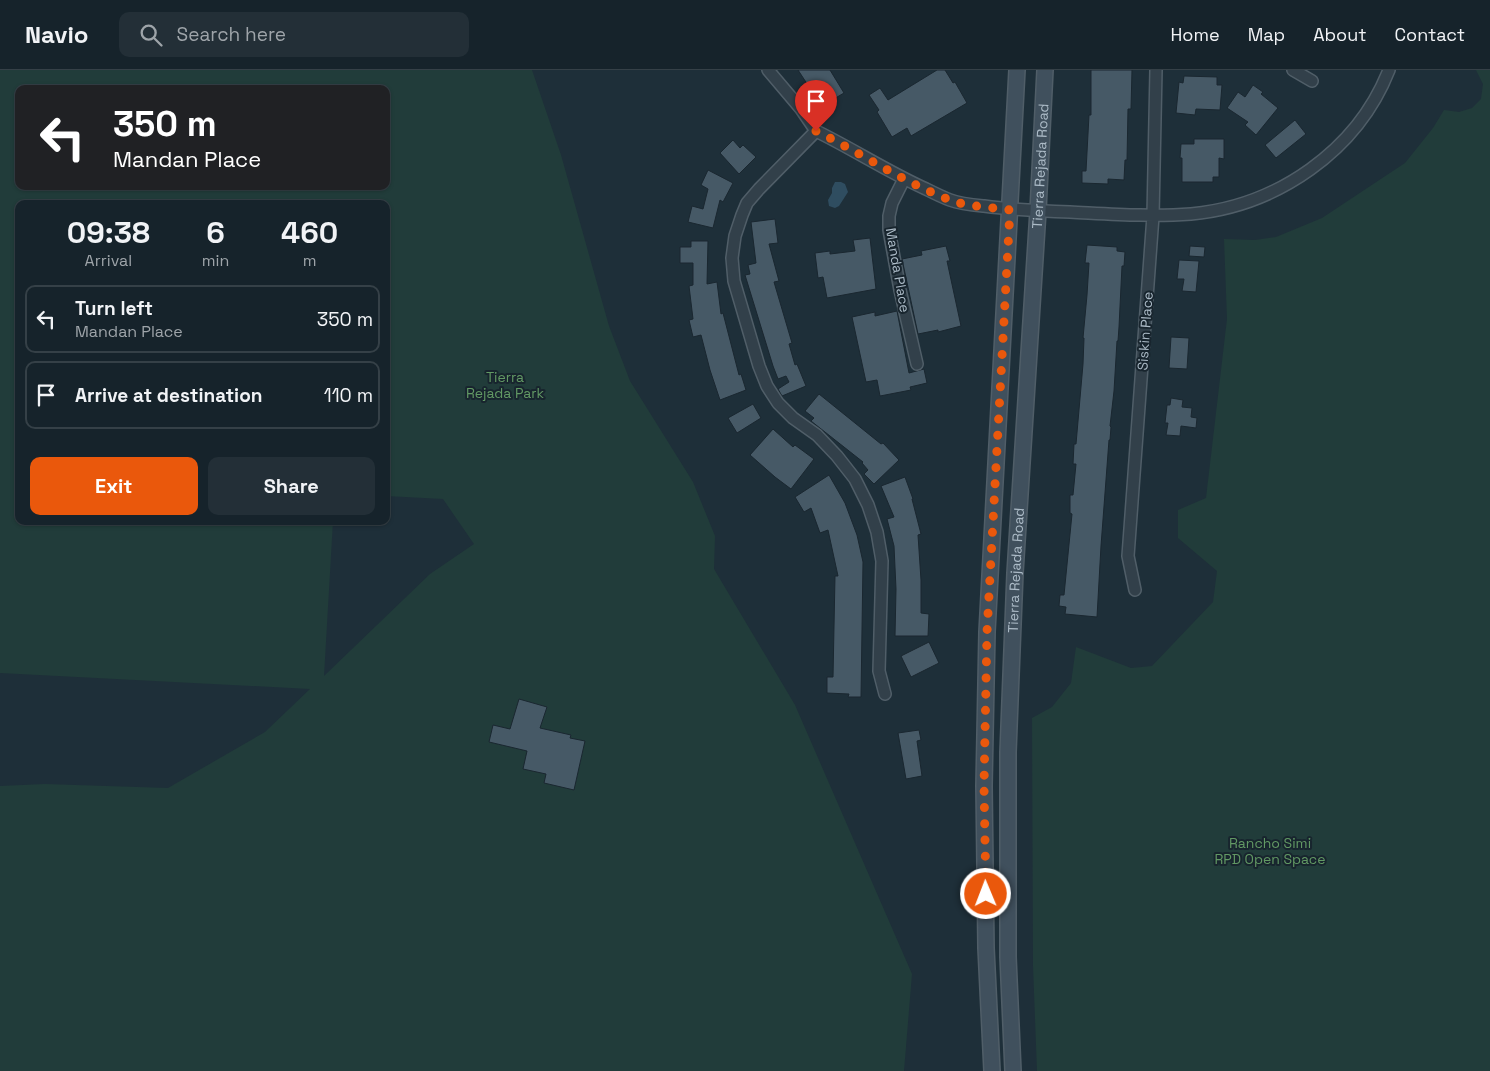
<!DOCTYPE html>
<style>
:root{--surface:#16232b;--page:#232f37;--text:#f1f3f6;--muted:#9ea4a9;--line:#354047;--accent:#ea580c}
body{margin:0;font-family:"Space Grotesk",sans-serif;background:var(--page);color:var(--text);height:100vh;display:flex;flex-direction:column;font-size:19px;white-space:nowrap}
*{box-sizing:border-box;margin:0}
p{font-size:16px;color:var(--muted)}
.icon{flex:none;width:28px;height:28px;fill:none;stroke:currentColor;stroke-width:2;stroke-linecap:round;stroke-linejoin:round}
.map{position:relative;flex:1;overflow:hidden}
.details{position:absolute;left:15px;top:130px;width:375px;height:325px;display:flex;flex-direction:column;background:var(--surface);border-radius:10px;box-shadow:0 1px 4px #0004,0 0 0 1px var(--line)}
.details>*{flex:none}
.banner{position:absolute;left:15px;top:15px;width:375px;height:105px;border-radius:10px;box-shadow:0 1px 4px #0004,0 0 0 1px var(--line);background:#202124;color:#fff;overflow:hidden}
.pin{position:absolute;display:grid;place-items:center;width:42px;height:42px;color:#fff;margin:-51px -21px;border-radius:50% 50% 50% 0;rotate:-45deg;box-shadow:0 0 5px #0007}
.pin .icon{rotate:45deg}
.me{position:absolute;width:55px;margin:-28px;rotate:359deg;stroke-linejoin:round;filter:drop-shadow(0 0 4px #0008)}
.turn{display:flex;align-items:center;gap:18px;height:105px;padding:0 15px;font-size:22px}
.turn .icon{width:65px;height:65px;stroke-width:2.5}
.turn b{display:block;font-size:35px;line-height:42px}
.eta{display:flex;justify-content:space-evenly;align-items:center;height:85px;text-align:center}
.eta b{font-size:30px;font-weight:600;line-height:35px}
.primary-button{display:flex;gap:10px;margin-top:auto;padding:10px 15px}
.primary-button a{flex:1;height:58px;border-radius:10px;background:var(--accent);color:#fff;font-size:20px;font-weight:600;line-height:58px;text-align:center}
.primary-button a+a{background:var(--page);color:var(--text)}
ul{padding:0;list-style:none}
li{display:flex;align-items:center;gap:15px;height:68px;margin:0 10px 8px;padding:0 5px;border:2px solid var(--line);border-radius:10px}
li div{flex:1}
li b{display:block;font-size:19px}
li em{font-style:normal}
header{display:flex;align-items:center;gap:30px;box-sizing:border-box;height:70px;padding:0 25px;background:var(--surface);border-bottom:1px solid var(--line)}
header strong{font-size:24px}
nav{display:flex;gap:28px;margin-inline-start:auto;font-size:18px}
.search{width:350px;height:45px;background:var(--page);display:flex;align-items:center;gap:12px;box-sizing:border-box;padding:0 18px;border-radius:10px;color:var(--muted);font-size:19px}
.map>svg:first-child{display:block}
</style>
<header>
<strong>Navio</strong>
<div class="search"><svg class="icon" aria-label="search" viewBox="0 0 24 24"><circle cx="10" cy="10" r="6"/><path d="M15 15l6 6"/></svg>Search here</div>
<nav><a>Home</a><a>Map</a><a>About</a><a>Contact</a></nav>
</header>
<div class="map">
<svg width="1490" height="1001" viewBox="0 0 1490 1001">
<rect width="100%" height="100%" fill="#1e2f39"/>
<path fill="#213c3a" fill-rule="evenodd" d="M 0,0 L 532,0 L 561,85 L 609,256 L 630,311 L 693,412 L 715,466 L 714,499 L 795,635 L 912,904 L 904,1001 L 0,1001 L 0,716 L 45,714 L 168,718 L 265,662 L 310,619 L 0,603 ZM 19,19 L 386,19 L 386,116 L 19,116 ZM 19,134 L 386,134 L 386,426 L 443,429 L 474,474 L 430,504 L 324,606 L 333,451 L 19,451 Z
M 1476,0 L 1490,0 L 1490,1001 L 1037,1001 L 1033,896 L 1032,648 L 1052,637 L 1071,613 L 1076,577 L 1131,598 L 1152,596 L 1213,532 L 1217,501 L 1178,468 L 1178,440 L 1206,428 L 1227,249 L 1224,169 L 1255,170 L 1276,167 L 1322,148 L 1405,93 L 1433,58 L 1444,40 L 1459,42 L 1472,38 L 1481,29 L 1483,14 Z"/>
<path fill="#2f4d60" d="M 835,112 L 841,112 L 845,114 L 848,122 L 839,136 L 835,138 L 829,136 L 828,130 L 832,123 L 832,118 Z"/>
<path fill="#465966" stroke="#1a2730" d="M 798,0 L 830,0 L 844,23 L 827,33 L 823,26 L 817,29 Z
M 937,0 L 945,0 L 953,13 L 955,12 L 967,33 L 911,66 L 907,58 L 892,67 L 877,42 L 879,40 L 869,25 L 880,18 L 888,30 Z
M 1091,0 L 1132,0 L 1131,39 L 1128,39 L 1127,90 L 1125,90 L 1124,110 L 1108,109 L 1108,114 L 1082,113 L 1082,101 L 1086,101 L 1089,45 L 1091,45 Z
M 1184,6 L 1217,7 L 1217,15 L 1222,15 L 1220,40 L 1196,39 L 1195,45 L 1176,43 L 1179,12 L 1183,13 Z
M 1253,15 L 1263,22 L 1261,24 L 1278,38 L 1256,65 L 1245,55 L 1248,52 L 1227,38 L 1238,22 L 1245,27 Z
M 1295,50 L 1306,64 L 1276,88 L 1265,75 Z
M 1194,69 L 1224,69 L 1224,89 L 1219,88 L 1219,107 L 1213,107 L 1213,112 L 1182,112 L 1182,88 L 1180,88 L 1181,74 L 1194,74 Z
M 733,70 L 740,78 L 743,75 L 756,87 L 739,104 L 720,83 Z
M 708,100 L 733,113 L 723,132 L 720,130 L 713,158 L 688,152 L 692,136 L 703,139 L 708,119 L 701,115 Z
M 775,149 L 778,173 L 769,174 L 779,211 L 774,212 L 792,273 L 789,274 L 795,295 L 797,294 L 806,316 L 782,326 L 778,319 L 789,312 L 786,306 L 778,309 L 773,296 L 745,205 L 750,204 L 748,195 L 756,193 L 751,152 Z
M 870,168 L 876,219 L 827,228 L 823,207 L 818,208 L 815,183 L 830,181 L 830,184 L 855,181 L 853,170 Z
M 691,171 L 708,171 L 707,214 L 717,212 L 721,244 L 723,243 L 739,305 L 741,304 L 746,320 L 720,330 L 710,300 L 701,265 L 693,267 L 689,250 L 693,249 L 689,216 L 693,215 L 693,193 L 680,193 L 680,177 L 691,177 Z
M 1087,175 L 1117,177 L 1117,181 L 1125,182 L 1124,196 L 1122,196 L 1119,257 L 1118,271 L 1117,271 L 1114,321 L 1110,356 L 1111,357 L 1110,370 L 1109,370 L 1101,476 L 1097,547 L 1065,544 L 1066,537 L 1059,536 L 1060,525 L 1064,525 L 1072,444 L 1070,443 L 1070,425 L 1073,425 L 1076,394 L 1073,394 L 1074,374 L 1076,374 L 1083,294 L 1084,268 L 1083,268 L 1087,225 L 1089,193 L 1085,193 Z
M 946,176 L 950,191 L 947,191 L 961,256 L 938,262 L 938,260 L 918,264 L 902,189 L 922,185 L 921,181 Z
M 1190,176 L 1205,177 L 1204,187 L 1189,186 Z
M 1179,190 L 1199,191 L 1196,222 L 1182,221 L 1184,209 L 1177,209 Z
M 897,241 L 909,303 L 924,299 L 927,313 L 910,317 L 911,320 L 880,326 L 877,310 L 866,312 L 852,247 L 875,242 L 875,246 Z
M 1171,267 L 1189,268 L 1187,299 L 1169,298 Z
M 819,324 L 881,374 L 883,373 L 899,390 L 874,414 L 864,404 L 868,400 L 862,393 L 863,392 L 811,351 L 814,348 L 805,341 Z
M 1171,328 L 1183,330 L 1182,337 L 1192,338 L 1191,347 L 1197,348 L 1196,358 L 1181,356 L 1180,366 L 1166,365 L 1168,353 L 1165,353 L 1167,335 L 1170,335 Z
M 753,334 L 761,348 L 737,363 L 728,348 Z
M 773,359 L 793,377 L 795,375 L 814,389 L 791,419 L 775,407 L 750,385 Z
M 829,405 L 845,433 L 857,465 L 863,492 L 861,627 L 848,627 L 849,624 L 827,623 L 827,607 L 833,607 L 835,506 L 838,506 L 828,460 L 820,463 L 811,438 L 804,442 L 795,427 Z
M 905,407 L 913,429 L 912,429 L 921,464 L 918,465 L 921,510 L 921,543 L 929,544 L 928,566 L 895,566 L 896,519 L 894,476 L 887,449 L 894,447 L 881,416 Z
M 929,572 L 939,593 L 911,607 L 901,586 Z
M 519,629 L 547,637 L 540,658 L 571,665 L 570,668 L 585,671 L 574,720 L 544,713 L 546,704 L 523,699 L 527,681 L 489,672 L 493,655 L 510,659 Z
M 919,660 L 921,670 L 917,671 L 922,706 L 906,709 L 898,663 Z"/>
<g fill="none" stroke-linecap="round" stroke-linejoin="round">
<g stroke="#505e68" stroke-width="14">
<path id="minor" d="M 768,0 L 801,39 L 816,61
M 1293,0 L 1312,11
M 816,61 C 853,79 888,102 926,119 C 934,123 942,127 950,130 C 961,134 973,135 984,136 C 1013,140 1041,141 1070,142 C 1111,144 1151,147 1191,144 C 1277,136 1357,81 1389,0
M 816,61 L 759,119 L 747,133 L 742,145 L 735,166 L 732,188 L 734,211 L 759,296 L 767,316 L 778,333 L 793,348 L 817,365 L 837,386 L 855,409 L 868,435 L 877,462 L 882,491 L 879,601 L 885,624
M 904,109 L 892,133 L 889,146 L 889,160 L 900,220 L 917,294
M 1135,520 L 1128,486 L 1153,146 L 1156,0"/>
</g>
<g stroke="#505e68" stroke-width="18">
<g id="secondary">
<path d="M 992,1001 L 986,878 L 984,716 L 987,562 L 1017,0"/>
<path id="s1" d="M 1013,1001 L 1008,887 L 1008,682 L 1015,503 L 1038,141 L 1045,0"/>
</g>
</g>
<use href="#minor" stroke="#32404a" stroke-width="11"/>
<use href="#secondary" stroke="#40505d" stroke-width="15"/>
</g>
<g fill="none" stroke-linecap="round" stroke-linejoin="round">
<path stroke="#ea580c" stroke-width="9" stroke-dasharray="0 16.2" d="M 816,61 C 861,83 903,112 950,130 C 968,137 991,137 1010,140 L 987,562 L 984,716 L 986,824"/>
</g>
<g text-anchor="middle" dominant-baseline="central" stroke-width="4" stroke-linejoin="round" paint-order="stroke">
<g font-size="14" fill="#acbbc7" stroke="#18252e">
<text stroke="none"><textPath href="#s1" startOffset="906">Tierra Rejada Road</textPath></text>
<text transform="translate(898 200) rotate(80)">Manda Place</text>
<text transform="translate(1145 261) rotate(-86)">Siskin Place</text>
<text stroke="none"><textPath href="#s1" startOffset="501">Tierra Rejada Road</textPath></text>
</g>
<g font-size="14" fill="#629964" stroke="#18252e">
<text x="505" y="307">Tierra<tspan x="505" dy="16">Rejada Park</tspan></text>
<text x="1270" y="773">Rancho Simi<tspan x="1270" dy="16">RPD Open Space</tspan></text>
</g>
</g>
</svg>
<div class="pin" style="left:816px;top:61px;background:#d93025"><svg class="icon" aria-label="arrive" viewBox="0 0 24 24"><path d="M6 21V4h12l-3 4 3 4H6"/></svg></div>
<svg class="me" style="left:986px;top:824px" viewBox="-20 -20 40 40"><circle r="17" fill="#ea580c" stroke="#fff" stroke-width="3"/><path d="M0-11L8 9 0 5-8 9z" fill="#fff"/></svg>
<div class="banner">
<div class="turn"><svg class="icon" aria-label="left" viewBox="0 0 24 24"><path d="M17 20v-9H6M10 6l-5 5 5 5"/></svg><div><b>350 m</b>Mandan Place</div></div>
</div>
<section class="details">
<div class="eta">
<div><b>09:38</b><p>Arrival</p></div>
<div><b>6</b><p>min</p></div>
<div><b>460</b><p>m</p></div>
</div>
<ul>
<li><svg class="icon" aria-label="left" viewBox="0 0 24 24"><path d="M17 20v-9H6M10 6l-5 5 5 5"/></svg><div><b>Turn left</b><p>Mandan Place</p></div><em>350 m</em></li>
<li><svg class="icon" aria-label="arrive" viewBox="0 0 24 24"><path d="M6 21V4h12l-3 4 3 4H6"/></svg><div><b>Arrive at destination</b></div><em>110 m</em></li>
</ul>
<div class="primary-button"><a>Exit</a><a>Share</a></div>
</section>
</div>
